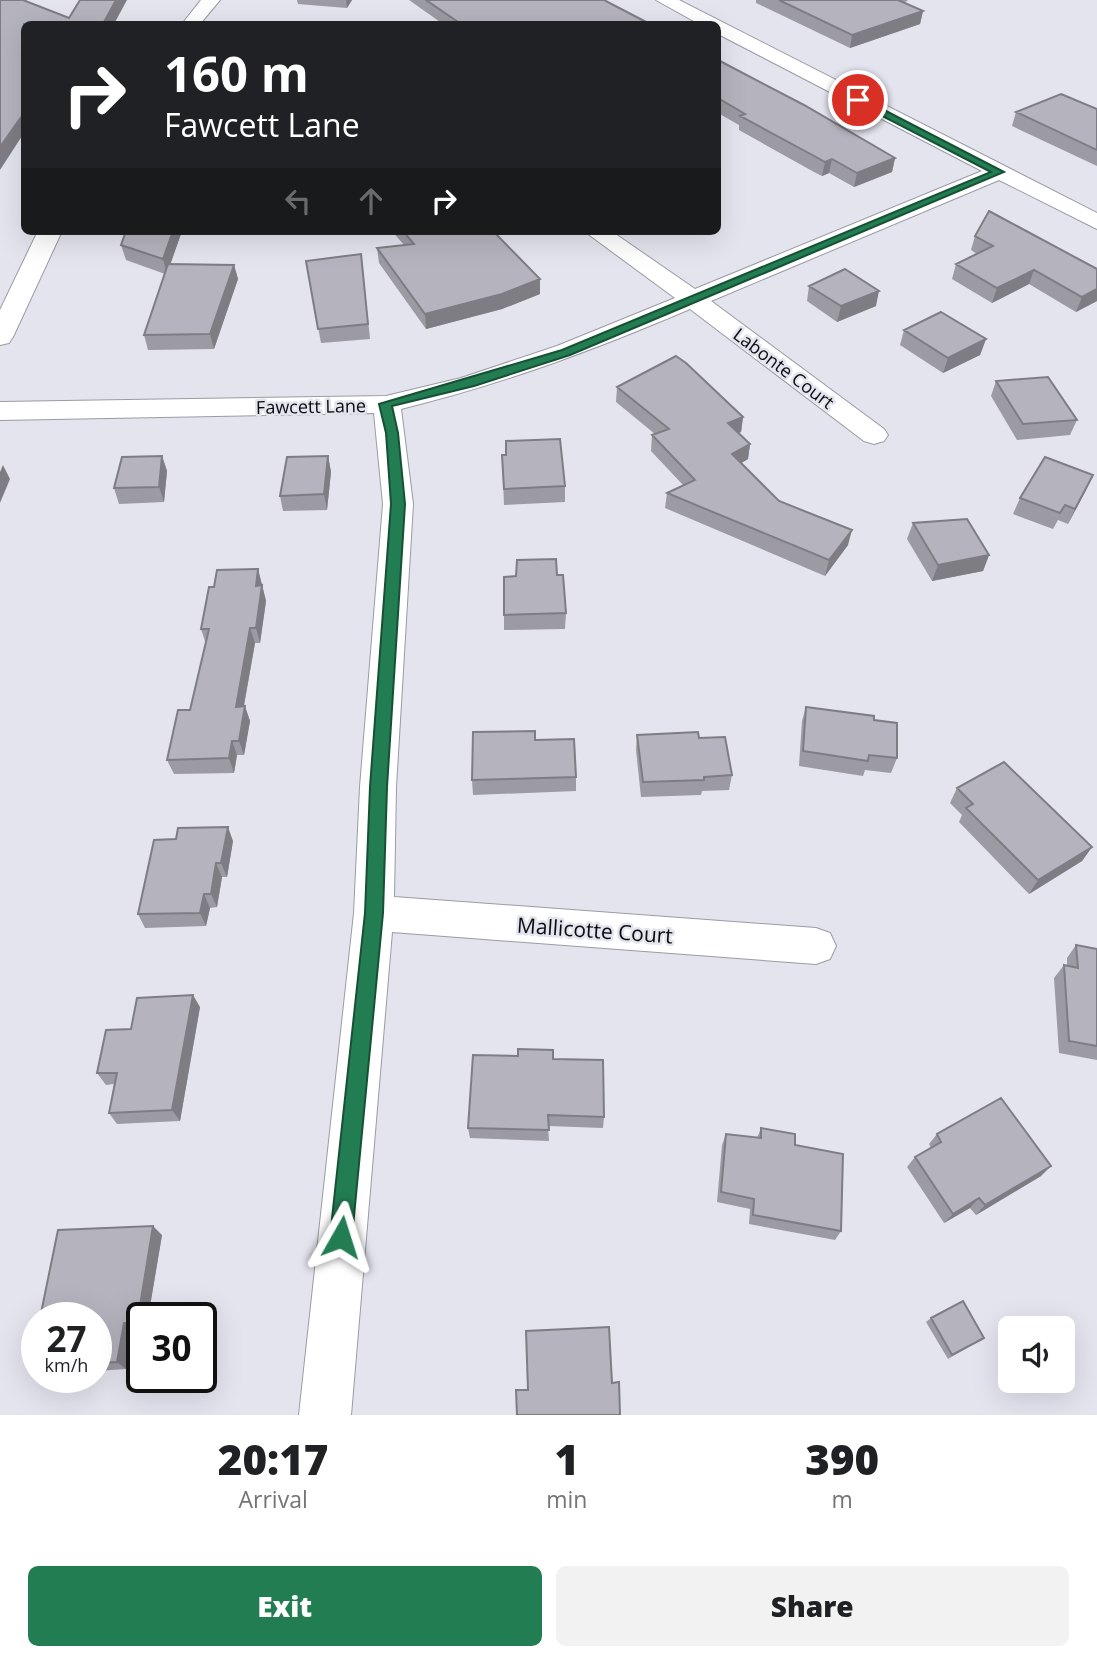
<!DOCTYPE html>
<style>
:root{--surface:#fff;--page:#f2f2f2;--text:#202124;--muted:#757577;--accent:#237d52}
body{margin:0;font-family:"Open Sans",sans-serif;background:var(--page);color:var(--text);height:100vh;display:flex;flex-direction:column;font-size:26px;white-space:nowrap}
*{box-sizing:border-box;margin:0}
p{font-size:23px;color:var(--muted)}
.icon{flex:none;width:38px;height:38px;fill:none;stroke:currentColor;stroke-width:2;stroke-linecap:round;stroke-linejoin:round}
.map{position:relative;height:1415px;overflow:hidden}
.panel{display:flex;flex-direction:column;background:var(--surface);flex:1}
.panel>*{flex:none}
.top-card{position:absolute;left:21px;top:21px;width:700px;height:214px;border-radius:10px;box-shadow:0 7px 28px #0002;background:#202124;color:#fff;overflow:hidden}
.controls{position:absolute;left:998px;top:1316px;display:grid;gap:14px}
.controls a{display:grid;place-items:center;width:77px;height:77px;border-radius:10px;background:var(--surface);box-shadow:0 7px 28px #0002;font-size:35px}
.speed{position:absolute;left:21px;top:1302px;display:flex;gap:14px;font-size:35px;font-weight:700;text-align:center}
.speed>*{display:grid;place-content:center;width:91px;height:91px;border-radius:50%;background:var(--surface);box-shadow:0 7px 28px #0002;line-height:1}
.speed small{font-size:18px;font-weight:400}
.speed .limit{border:4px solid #111;border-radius:10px;background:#fff;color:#111}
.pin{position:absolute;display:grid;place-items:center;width:60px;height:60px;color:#fff;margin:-30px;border:4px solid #fff;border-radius:50%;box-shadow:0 2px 7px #0007}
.me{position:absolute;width:77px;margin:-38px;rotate:6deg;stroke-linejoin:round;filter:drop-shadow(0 0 5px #0008)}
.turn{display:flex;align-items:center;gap:24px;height:147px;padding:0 28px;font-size:32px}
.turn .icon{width:91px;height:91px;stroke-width:2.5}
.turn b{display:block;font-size:49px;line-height:60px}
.lanes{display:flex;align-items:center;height:66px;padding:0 28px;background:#0003;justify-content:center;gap:35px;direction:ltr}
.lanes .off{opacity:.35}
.eta{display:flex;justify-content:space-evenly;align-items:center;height:119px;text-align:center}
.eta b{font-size:42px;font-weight:800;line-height:49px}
.button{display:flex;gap:14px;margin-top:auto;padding:14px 28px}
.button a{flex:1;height:80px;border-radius:10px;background:var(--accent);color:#fff;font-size:28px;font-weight:800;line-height:80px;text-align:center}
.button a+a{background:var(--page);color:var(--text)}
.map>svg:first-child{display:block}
</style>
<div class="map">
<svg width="1097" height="1415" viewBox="0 0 1097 1415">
<rect width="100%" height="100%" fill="#e3e4ee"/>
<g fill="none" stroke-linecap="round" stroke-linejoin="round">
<g stroke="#9a9ba5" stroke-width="2">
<path id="street" d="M 201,0 L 220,0 L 200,24 L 182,24 Z
M 656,0 L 679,0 L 1097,213 L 1097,229 L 999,180 L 711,301 L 884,429 L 888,435 L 884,441 L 874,444 L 864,441 L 690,309 C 594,350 503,384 401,409 L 413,504 L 396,787 L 394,897 L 816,928 L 830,933 L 836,946 L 830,959 L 816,964 L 392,932 L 351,1415 L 299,1415 L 354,913 L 360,787 L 383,504 L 374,413 L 0,420 L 0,402 L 386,396 L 461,378 L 557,346 L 675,298 L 584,231 L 611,231 L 695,289 L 982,171 L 718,34 L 718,24 L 699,24 Z
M 38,231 L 62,231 L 13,337 L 9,343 L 0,345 L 0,310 Z"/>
</g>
<use href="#street" fill="#fff" fill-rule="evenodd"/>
</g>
<path fill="#9c9aa3" d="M 297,0 L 352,0 L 347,8 L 298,4 Z
M 409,0 L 604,0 L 650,24 L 443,24 Z
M 756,0 L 908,0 L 904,3 L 923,11 L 920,24 L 850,48 L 756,3 Z
M 718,60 L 895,158 L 892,172 L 854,187 L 829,173 L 822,176 L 814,172 L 739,130 L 739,125 L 718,113 Z
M 1097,109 L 1097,166 L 1012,126 L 1016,112 Z
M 182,231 L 170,264 L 234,265 L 238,279 L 214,349 L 148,350 L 144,335 L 165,274 L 126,260 L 121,245 Z
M 392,231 L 493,231 L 540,279 L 540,294 L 502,309 L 426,329 L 379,263 L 377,248 L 404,245 Z
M 975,236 L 1097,269 L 1097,301 L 1076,312 L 1029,284 L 992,303 L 952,279 L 956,264 L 977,254 L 971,250 Z
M 306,261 L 363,269 L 370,339 L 321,343 Z
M 809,286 L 876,306 L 837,322 L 807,301 Z
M 904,330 L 986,339 L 980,355 L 943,373 L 900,345 Z
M 996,381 L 1077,420 L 1070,435 L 1017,440 L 991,396 Z
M 617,387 L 743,417 L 741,432 L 739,433 L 750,444 L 748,459 L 741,463 L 779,501 L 848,545 L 825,576 L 665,508 L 667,493 L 683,485 L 651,451 L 652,435 L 655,434 L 616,402 Z
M 502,455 L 565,486 L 565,502 L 504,505 Z
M 162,456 L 167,471 L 164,502 L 119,504 L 114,488 Z
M 328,456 L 331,472 L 327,510 L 283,511 L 280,496 Z
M 1086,490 L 1068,524 L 1058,520 L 1053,529 L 1013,514 L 1020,498 Z
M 913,523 L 989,555 L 983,571 L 932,581 L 907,539 Z
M 258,569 L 266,601 L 260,643 L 255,643 L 244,706 L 250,721 L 244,755 L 237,755 L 234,773 L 174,774 L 167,760 L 190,710 L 206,644 L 201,629 L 214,587 Z
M 557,575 L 566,613 L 565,629 L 504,630 L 504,615 Z
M 806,707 L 874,720 L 897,758 L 891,773 L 865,770 L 863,776 L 799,766 L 802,721 Z
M 637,735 L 699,738 L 732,775 L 729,790 L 702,791 L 701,795 L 641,797 L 636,750 Z
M 535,740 L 576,777 L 576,791 L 473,795 L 472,780 Z
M 957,788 L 1092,847 L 1082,861 L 1029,894 L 959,822 L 962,815 L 950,803 Z
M 233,841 L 227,877 L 222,877 L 217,907 L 210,908 L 206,926 L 145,928 L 138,914 Z
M 1076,945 L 1097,949 L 1097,1060 L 1059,1053 L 1054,978 L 1064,965 L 1067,966 L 1067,958 Z
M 200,1007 L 180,1121 L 117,1124 L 109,1113 L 114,1084 L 106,1085 L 97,1073 L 131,1029 Z
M 553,1059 L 604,1117 L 603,1128 L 548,1126 L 549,1141 L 470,1138 L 468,1128 Z
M 761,1128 L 795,1145 L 841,1231 L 835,1240 L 749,1224 L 750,1209 L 717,1202 L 722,1145 L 726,1134 L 757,1138 Z
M 937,1134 L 1041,1176 L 976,1215 L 970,1208 L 944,1223 L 907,1167 L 915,1157 L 931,1148 L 929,1144 Z
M 162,1235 L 148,1318 L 142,1318 L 142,1331 L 133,1331 L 126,1369 L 96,1371 L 96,1318 Z
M 931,1318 L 979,1341 L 948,1359 L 926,1322 Z"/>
<path fill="#7f7d84" d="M 116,0 L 127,0 L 114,24 L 103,24 Z
M 346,0 L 352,0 L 347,8 Z
M 923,11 L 920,24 L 850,48 L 852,35 Z
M 24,113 L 24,133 L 0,170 L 0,147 Z
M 895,158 L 892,172 L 854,187 L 857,173 Z
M 832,159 L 829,173 L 822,176 L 825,162 Z
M 173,231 L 182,231 L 167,274 L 163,259 Z
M 234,265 L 238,279 L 214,349 L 210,334 Z
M 1034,270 L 1029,284 L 992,303 L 997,288 Z
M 540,279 L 540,294 L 502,309 L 426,329 L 425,314 Z
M 1097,289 L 1097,301 L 1076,312 L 1082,297 Z
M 879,291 L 876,306 L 837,322 L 841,306 Z
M 986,339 L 980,355 L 943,373 L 948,358 Z
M 743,417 L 741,432 L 725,438 L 728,423 Z
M 750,444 L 748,459 L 730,470 L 732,454 Z
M 162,456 L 167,471 L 164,502 L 159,487 Z
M 328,456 L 331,472 L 327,510 L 324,494 Z
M 3,465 L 10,479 L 0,503 L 0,472 Z
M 1093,475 L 1086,490 L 1068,524 L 1075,509 Z
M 852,530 L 848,545 L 825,576 L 829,560 Z
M 989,555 L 983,571 L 932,581 L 938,565 Z
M 258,569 L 266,601 L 260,643 L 256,628 L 256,586 Z
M 250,628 L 255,643 L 241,721 L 236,707 Z
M 245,706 L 250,721 L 244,755 L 239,741 Z
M 232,741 L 237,755 L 234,773 L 229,758 Z
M 228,827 L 233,841 L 227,877 L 221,863 Z
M 1092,847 L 1082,861 L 1029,894 L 1038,880 Z
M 216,863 L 222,877 L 217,907 L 211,894 Z
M 204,894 L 210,908 L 206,926 L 200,913 Z
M 193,995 L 200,1007 L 180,1121 L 172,1110 Z
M 1051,1166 L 1041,1176 L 976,1215 L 985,1205 Z
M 979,1198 L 970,1208 L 944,1223 L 953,1214 Z
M 153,1226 L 162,1235 L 148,1318 L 142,1318 L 142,1328 L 137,1324 Z
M 124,1323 L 133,1331 L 126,1369 L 117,1362 Z"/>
<path fill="#b5b3bd" stroke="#7f7d84" stroke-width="2" d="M 0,0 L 23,0 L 69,18 L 80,0 L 116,0 L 103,24 L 24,24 L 24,113 L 0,147 Z
M 426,0 L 604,0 L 650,24 L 461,24 Z
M 779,0 L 898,0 L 923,11 L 852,35 Z
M 718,60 L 804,105 L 895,158 L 857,173 L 832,159 L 825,162 L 816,157 L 740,116 L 745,114 L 718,98 Z
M 1061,94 L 1097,109 L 1097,150 L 1016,112 Z
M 989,211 L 1097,269 L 1097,289 L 1082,297 L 1034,270 L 997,288 L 956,264 L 993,246 L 975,236 Z
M 126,231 L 173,231 L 163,259 L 121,245 Z
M 403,231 L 493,231 L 540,279 L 502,294 L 425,314 L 377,248 L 414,244 Z
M 361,254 L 368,324 L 318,329 L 306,261 Z
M 168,264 L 234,265 L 210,334 L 144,335 Z
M 845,269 L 879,291 L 841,306 L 809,286 Z
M 941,312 L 986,339 L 948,358 L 904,330 Z
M 676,356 L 686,363 L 743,417 L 728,423 L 750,444 L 732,454 L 779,501 L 852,530 L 829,560 L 667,493 L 695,480 L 652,435 L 669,429 L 617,387 Z
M 1048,377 L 1077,420 L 1023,424 L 996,381 Z
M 560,439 L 565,486 L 504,489 L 502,455 L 506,455 L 506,441 Z
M 162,456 L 159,487 L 114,488 L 122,457 Z
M 328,456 L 324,494 L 280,496 L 287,457 Z
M 1045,457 L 1093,475 L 1075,509 L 1065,505 L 1060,513 L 1020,498 Z
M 967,519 L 989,555 L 938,565 L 913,523 Z
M 556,559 L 557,575 L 563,575 L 566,613 L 504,615 L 504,577 L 516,576 L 517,560 Z
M 258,569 L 256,586 L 262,585 L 256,628 L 250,628 L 236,707 L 245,706 L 239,741 L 232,741 L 229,758 L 167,760 L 178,710 L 190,710 L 209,629 L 201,629 L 209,587 L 214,587 L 217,570 Z
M 806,707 L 874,716 L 874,720 L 897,723 L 897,758 L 869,755 L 868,761 L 803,751 Z
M 535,731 L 535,740 L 574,739 L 576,777 L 472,780 L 473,732 Z
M 698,732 L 699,738 L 725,737 L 732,775 L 704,777 L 704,780 L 643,782 L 637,735 Z
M 1004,762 L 1092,847 L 1038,880 L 966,808 L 973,804 L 957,788 Z
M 228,827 L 221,863 L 216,863 L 211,894 L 204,894 L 200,913 L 138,914 L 154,840 L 176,839 L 178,828 Z
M 1076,945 L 1097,949 L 1097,1046 L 1069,1041 L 1064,965 L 1078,968 Z
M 193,995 L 172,1110 L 109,1113 L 117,1073 L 97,1073 L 106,1030 L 131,1029 L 137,998 Z
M 518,1049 L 553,1050 L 553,1059 L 603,1060 L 604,1117 L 548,1115 L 549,1130 L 468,1128 L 473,1055 L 518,1056 Z
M 1001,1098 L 1051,1166 L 985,1205 L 979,1198 L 953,1214 L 915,1157 L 941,1142 L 937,1134 Z
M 761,1128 L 795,1134 L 795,1145 L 843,1154 L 841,1231 L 753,1215 L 754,1199 L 721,1192 L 726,1134 L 761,1138 Z
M 153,1226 L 137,1324 L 124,1323 L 117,1362 L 96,1363 L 96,1318 L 40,1318 L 58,1230 Z
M 963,1301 L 984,1338 L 952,1355 L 931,1318 Z
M 609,1327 L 612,1383 L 619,1382 L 620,1415 L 517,1415 L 516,1390 L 528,1390 L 526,1331 Z
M 37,1332 L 37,1366 L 29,1367 Z"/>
<path fill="#237d52" stroke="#175135" stroke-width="2" d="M 855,98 L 861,98 L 1004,172 L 570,355 L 474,386 L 392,406 L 398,433 L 405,504 L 387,787 L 383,913 L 352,1237 L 349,1244 L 341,1247 L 333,1244 L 330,1237 L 365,913 L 370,787 L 391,504 L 386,433 L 379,404 L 562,350 L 991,172 L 855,102 Z"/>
<g text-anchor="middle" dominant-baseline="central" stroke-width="5" stroke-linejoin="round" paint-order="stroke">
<g font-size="18" fill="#0b0b0f" stroke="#e3e4ee">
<text transform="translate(784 368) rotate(37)">Labonte Court</text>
<text transform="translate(311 406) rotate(-1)">Fawcett Lane</text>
</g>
<g font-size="21" fill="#0b0b0f" stroke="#e3e4ee">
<text transform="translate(595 930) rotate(4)">Mallicotte Court</text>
</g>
</g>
</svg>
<div class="controls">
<a><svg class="icon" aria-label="sound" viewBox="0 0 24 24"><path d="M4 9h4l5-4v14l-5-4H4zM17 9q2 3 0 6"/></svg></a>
</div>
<div class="speed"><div>27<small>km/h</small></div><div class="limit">30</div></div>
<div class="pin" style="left:858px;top:100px;background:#d93025"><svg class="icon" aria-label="arrive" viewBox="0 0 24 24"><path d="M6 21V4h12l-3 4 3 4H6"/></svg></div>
<svg class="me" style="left:341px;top:1237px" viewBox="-20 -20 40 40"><path d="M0-17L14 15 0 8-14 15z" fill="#237d52" stroke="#fff" stroke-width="4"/></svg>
<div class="top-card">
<div class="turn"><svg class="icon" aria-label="right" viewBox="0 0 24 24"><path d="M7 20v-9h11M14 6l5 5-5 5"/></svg><div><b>160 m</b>Fawcett Lane</div></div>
<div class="lanes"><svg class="icon off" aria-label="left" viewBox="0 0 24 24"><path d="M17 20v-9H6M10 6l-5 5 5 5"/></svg><svg class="icon off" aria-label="ahead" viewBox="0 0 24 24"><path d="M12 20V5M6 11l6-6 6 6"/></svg><svg class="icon" aria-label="right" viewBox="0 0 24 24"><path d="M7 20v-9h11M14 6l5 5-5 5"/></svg></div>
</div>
</div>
<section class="panel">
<div class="eta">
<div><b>20:17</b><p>Arrival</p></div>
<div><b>1</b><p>min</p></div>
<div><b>390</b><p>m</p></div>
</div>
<div class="button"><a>Exit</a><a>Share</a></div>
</section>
